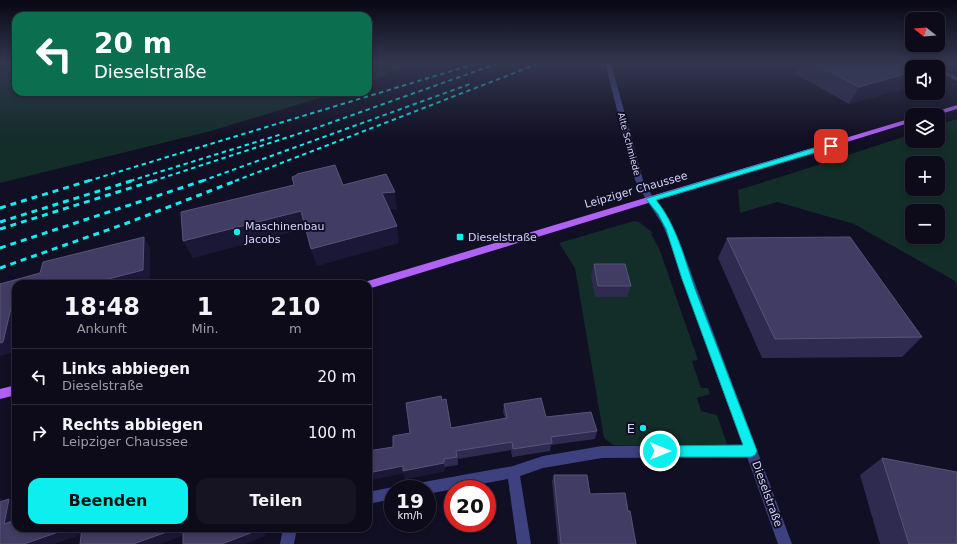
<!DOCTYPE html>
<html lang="de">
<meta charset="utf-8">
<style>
:root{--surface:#0d0b1a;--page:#161423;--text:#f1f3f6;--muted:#9a9ba2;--line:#2d2b39;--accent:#0deeef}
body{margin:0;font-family:"DejaVu Sans",sans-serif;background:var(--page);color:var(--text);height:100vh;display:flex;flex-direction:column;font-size:15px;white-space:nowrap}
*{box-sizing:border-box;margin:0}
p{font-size:13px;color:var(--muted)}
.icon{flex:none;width:22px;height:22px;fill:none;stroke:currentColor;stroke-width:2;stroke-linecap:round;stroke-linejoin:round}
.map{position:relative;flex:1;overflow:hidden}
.panel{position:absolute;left:12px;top:280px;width:360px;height:252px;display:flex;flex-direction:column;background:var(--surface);border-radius:12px;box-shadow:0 2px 6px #0003,0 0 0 1px var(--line)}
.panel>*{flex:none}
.top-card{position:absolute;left:12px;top:12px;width:360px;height:84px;border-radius:12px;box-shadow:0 2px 6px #0003,0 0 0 1px var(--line);background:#0b6e4f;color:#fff;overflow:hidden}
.needle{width:26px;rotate:287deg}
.tools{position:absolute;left:905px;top:12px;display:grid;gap:8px}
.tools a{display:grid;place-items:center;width:40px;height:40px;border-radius:8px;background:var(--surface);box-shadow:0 2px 6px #0003,0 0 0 1px var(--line);font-size:20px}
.speed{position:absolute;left:384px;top:480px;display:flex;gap:8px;font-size:20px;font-weight:700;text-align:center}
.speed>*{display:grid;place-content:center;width:52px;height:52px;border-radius:50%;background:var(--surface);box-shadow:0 2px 6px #0003,0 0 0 1px var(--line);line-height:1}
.speed small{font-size:10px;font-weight:400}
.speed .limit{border:6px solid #d22;background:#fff;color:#111}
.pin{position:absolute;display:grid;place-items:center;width:34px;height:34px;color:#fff;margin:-17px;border-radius:8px;box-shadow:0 2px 6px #0006}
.me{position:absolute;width:44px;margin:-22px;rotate:90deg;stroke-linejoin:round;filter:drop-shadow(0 0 3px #0008)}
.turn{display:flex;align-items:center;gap:14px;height:84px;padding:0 16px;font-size:18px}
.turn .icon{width:52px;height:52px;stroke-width:2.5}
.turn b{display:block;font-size:28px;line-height:34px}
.eta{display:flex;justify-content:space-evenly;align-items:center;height:68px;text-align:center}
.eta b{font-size:24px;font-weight:700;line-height:28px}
.button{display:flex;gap:8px;margin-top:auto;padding:8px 16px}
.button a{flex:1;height:46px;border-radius:12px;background:var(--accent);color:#111;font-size:16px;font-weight:700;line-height:46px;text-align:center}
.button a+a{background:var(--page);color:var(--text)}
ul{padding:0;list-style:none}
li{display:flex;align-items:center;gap:12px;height:56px;padding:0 16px;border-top:1px solid var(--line)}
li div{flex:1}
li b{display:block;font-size:15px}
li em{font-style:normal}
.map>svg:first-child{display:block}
</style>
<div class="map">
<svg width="957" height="544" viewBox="0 0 957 544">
<rect width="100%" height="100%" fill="#110f23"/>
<path fill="#132d29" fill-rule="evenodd" d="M 0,63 L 16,63 L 16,92 L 339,92 L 211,131 L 0,183 Z
M 368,63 L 413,63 L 368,83 Z
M 957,119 L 957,288 L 955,281 L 854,224 L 777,202 L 740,213 L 738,190 L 793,173 L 912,134 L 912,141 L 938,141 L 938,125 ZM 912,163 L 938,163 L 938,189 L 912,189 ZM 912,211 L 938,211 L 938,237 L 912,237 Z
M 634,221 L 639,222 L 653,233 L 651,234 L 659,248 L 698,360 L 692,361 L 701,388 L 708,388 L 710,394 L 697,398 L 701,411 L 717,415 L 727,444 L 725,446 L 613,445 L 604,438 L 575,268 L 559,243 Z"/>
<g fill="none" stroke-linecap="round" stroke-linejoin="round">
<path fill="#3d417f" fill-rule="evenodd" d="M 941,71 L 945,71 L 957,77 L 957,81 L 941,73 Z
M 751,445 L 755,447 L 757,451 L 755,455 L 751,457 L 602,458 L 543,468 L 520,476 L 531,544 L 517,544 L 508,479 L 427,494 L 427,489 L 412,489 L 414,485 L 418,483 L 513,466 L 543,456 L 602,446 Z
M 393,487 L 398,489 L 393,489 L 393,499 L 368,504 L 368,492 Z
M 283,528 L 297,528 L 294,544 L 280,544 Z"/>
<path fill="#3d417f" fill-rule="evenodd" d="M 650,196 C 662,199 679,240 683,251 L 792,544 L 778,544 L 674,251 L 662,224 L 646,199 Z"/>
<path fill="#3d417f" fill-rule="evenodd" d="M 605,63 L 611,63 L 643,180 L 654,199 L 653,201 L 647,201 L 635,180 Z"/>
<path fill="#b061f6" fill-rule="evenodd" d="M 957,105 L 957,109 L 937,115 L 925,115 Z
M 912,118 L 912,122 L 368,289 L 368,284 L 363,284 L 368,281 Z
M 16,385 L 16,395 L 0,399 L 0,389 Z"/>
<path stroke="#0deeef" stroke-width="2" stroke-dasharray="4.5 3.5" stroke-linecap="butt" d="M 88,181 L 478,63
M 130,181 L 282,134
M 153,181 L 313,129 L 499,63
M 202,181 L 470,84
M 235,181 L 540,63"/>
<path stroke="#0deeef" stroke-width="3" stroke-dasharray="6 5" stroke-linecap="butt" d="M 0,208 L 91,180
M 0,222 L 134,180
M 0,229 L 156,180
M 0,248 L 205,180
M 0,268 L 130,222 L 238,180"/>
</g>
<path fill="#2e2a50" d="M 768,63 L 957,63 L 950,72 L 944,70 L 940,78 L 912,67 L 912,86 L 849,104 L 794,73 L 799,63 L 777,69 Z
M 727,238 L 922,337 L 902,357 L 762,358 L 718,258 Z
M 594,264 L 631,286 L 627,297 L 595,297 L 591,275 Z
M 442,400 L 451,428 L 505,418 L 503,412 L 504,404 L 546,417 L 597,431 L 595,439 L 551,445 L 550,451 L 512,457 L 511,450 L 458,459 L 458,465 L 445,467 L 445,471 L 405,479 L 404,473 L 393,447 L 410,433 Z
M 882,458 L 957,544 L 880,544 L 860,475 Z
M 554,475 L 590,494 L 636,544 L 558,544 L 552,481 Z"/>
<path fill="#1b1736" d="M 780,63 L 799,63 L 777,69 Z
M 945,63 L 949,63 L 940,78 L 938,78 L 938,67 L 931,67 Z
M 957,63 L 957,70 L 950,72 Z
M 912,72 L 912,86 L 849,104 L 859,87 Z
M 395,192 L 397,209 L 385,211 L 382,193 Z
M 301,211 L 307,228 L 193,258 L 183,241 Z
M 397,226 L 399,243 L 317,266 L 311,249 Z
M 144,237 L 150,248 L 150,280 L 135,284 L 89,284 Z
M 16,303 L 16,343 L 14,352 L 0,356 L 0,343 L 12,304 Z
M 444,463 L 445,471 L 405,479 L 404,473 L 368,481 L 368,473 L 403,466 Z
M 0,498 L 8,502 L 9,499 L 16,503 L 16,528 L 4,524 L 0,505 Z
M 70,528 L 88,528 L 93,531 L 77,536 L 54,544 L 24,544 Z
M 178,528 L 185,528 L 191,533 L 160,544 L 133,544 Z
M 258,528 L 264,528 L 265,536 L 245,544 L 222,544 Z"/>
<path fill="#403c63" stroke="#57547b" d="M 813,63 L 945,63 L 931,67 L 912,67 L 912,72 L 859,87 Z
M 335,165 L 343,185 L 386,174 L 395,192 L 382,193 L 397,226 L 311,249 L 301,211 L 183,241 L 181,212 L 294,185 L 292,177 L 297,175 L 297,174 Z
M 144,237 L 143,270 L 89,284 L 16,284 L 16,303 L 12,304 L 3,342 L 0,343 L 0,284 L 40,273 L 43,262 Z
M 850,237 L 922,337 L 775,339 L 727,238 Z
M 594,264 L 625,264 L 631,286 L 598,286 Z
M 441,396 L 442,400 L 446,399 L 451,428 L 507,418 L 504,404 L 541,398 L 546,417 L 591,412 L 597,431 L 551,437 L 552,443 L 513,449 L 512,442 L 456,451 L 457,457 L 444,459 L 444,463 L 403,471 L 403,466 L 368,473 L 368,451 L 393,447 L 393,436 L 410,433 L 406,403 Z
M 882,458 L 957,472 L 957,544 L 909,544 Z
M 554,475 L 587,475 L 590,494 L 625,493 L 628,511 L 630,511 L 636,544 L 561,544 Z
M 9,499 L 4,524 L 16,520 L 16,528 L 70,528 L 24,544 L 0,544 L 0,502 Z
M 82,528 L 178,528 L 133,544 L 80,544 Z
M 183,528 L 258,528 L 258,530 L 222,544 L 183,544 Z"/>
<linearGradient id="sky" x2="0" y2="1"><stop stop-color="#090813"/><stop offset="0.45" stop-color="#323750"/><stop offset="1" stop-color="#323750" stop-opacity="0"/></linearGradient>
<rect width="957" height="139" fill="url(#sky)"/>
<path fill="#0deeef" stroke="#089b9b" d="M 831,143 L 835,146 L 834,147 L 656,200 C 677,226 684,258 695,289 C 716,343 736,397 757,451 L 755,455 L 751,457 L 660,457 L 656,455 L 654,451 L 656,447 L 660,446 L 743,445 L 682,279 L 666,229 L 658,214 L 646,199 L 648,198 Z"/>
<g fill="#0deeef" stroke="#110f23" stroke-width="1.5">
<circle cx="237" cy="232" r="4"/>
<rect x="456" y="233" width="8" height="8" rx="2"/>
<circle cx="643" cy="428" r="4"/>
</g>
<g text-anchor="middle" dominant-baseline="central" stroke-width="4" stroke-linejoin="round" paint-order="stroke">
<g font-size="9" fill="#d5d4fd" stroke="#110f23">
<text transform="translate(629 144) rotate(75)">Alte Schmiede</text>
</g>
<g font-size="11" fill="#d5d4fd" stroke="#110f23">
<text transform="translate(636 190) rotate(-16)">Leipziger Chaussee</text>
<text transform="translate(767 494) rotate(70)">Dieselstraße</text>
</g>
<g font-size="11" fill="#d5d4fd" stroke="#110f23" text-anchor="start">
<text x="245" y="226">Maschinenbau<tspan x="245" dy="13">Jacobs</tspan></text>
<text x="468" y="237">Dieselstraße</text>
</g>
<g font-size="13" fill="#d5d4fd" stroke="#110f23" text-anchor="end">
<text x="635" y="428">E</text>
</g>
</g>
</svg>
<div class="tools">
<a><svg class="needle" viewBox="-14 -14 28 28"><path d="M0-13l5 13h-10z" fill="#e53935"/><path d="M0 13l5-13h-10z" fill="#9a9ba2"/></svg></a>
<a><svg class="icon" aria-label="sound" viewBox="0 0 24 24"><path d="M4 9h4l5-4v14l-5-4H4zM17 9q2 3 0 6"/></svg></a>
<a><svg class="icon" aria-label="layers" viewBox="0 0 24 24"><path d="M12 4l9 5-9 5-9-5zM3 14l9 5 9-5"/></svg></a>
<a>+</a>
<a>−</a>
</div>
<div class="speed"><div>19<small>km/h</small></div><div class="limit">20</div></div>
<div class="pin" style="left:831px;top:146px;background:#d93025"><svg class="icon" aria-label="arrive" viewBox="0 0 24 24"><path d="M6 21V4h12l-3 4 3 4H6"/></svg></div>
<svg class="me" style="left:660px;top:451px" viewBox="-20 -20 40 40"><circle r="17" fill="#0deeef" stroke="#fff" stroke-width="3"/><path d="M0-11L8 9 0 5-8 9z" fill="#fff"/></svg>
<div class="top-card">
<div class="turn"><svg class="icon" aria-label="left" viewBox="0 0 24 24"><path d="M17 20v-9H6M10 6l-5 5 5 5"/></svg><div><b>20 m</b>Dieselstraße</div></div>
</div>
<section class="panel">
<div class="eta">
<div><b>18:48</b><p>Ankunft</p></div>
<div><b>1</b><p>Min.</p></div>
<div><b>210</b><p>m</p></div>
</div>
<ul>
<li><svg class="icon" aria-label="left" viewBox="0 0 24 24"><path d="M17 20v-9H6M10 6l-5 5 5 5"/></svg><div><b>Links abbiegen</b><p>Dieselstraße</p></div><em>20 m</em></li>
<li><svg class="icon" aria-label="right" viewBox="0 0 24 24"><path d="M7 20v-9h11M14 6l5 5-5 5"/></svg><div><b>Rechts abbiegen</b><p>Leipziger Chaussee</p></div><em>100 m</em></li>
</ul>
<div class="button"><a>Beenden</a><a>Teilen</a></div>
</section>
</div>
